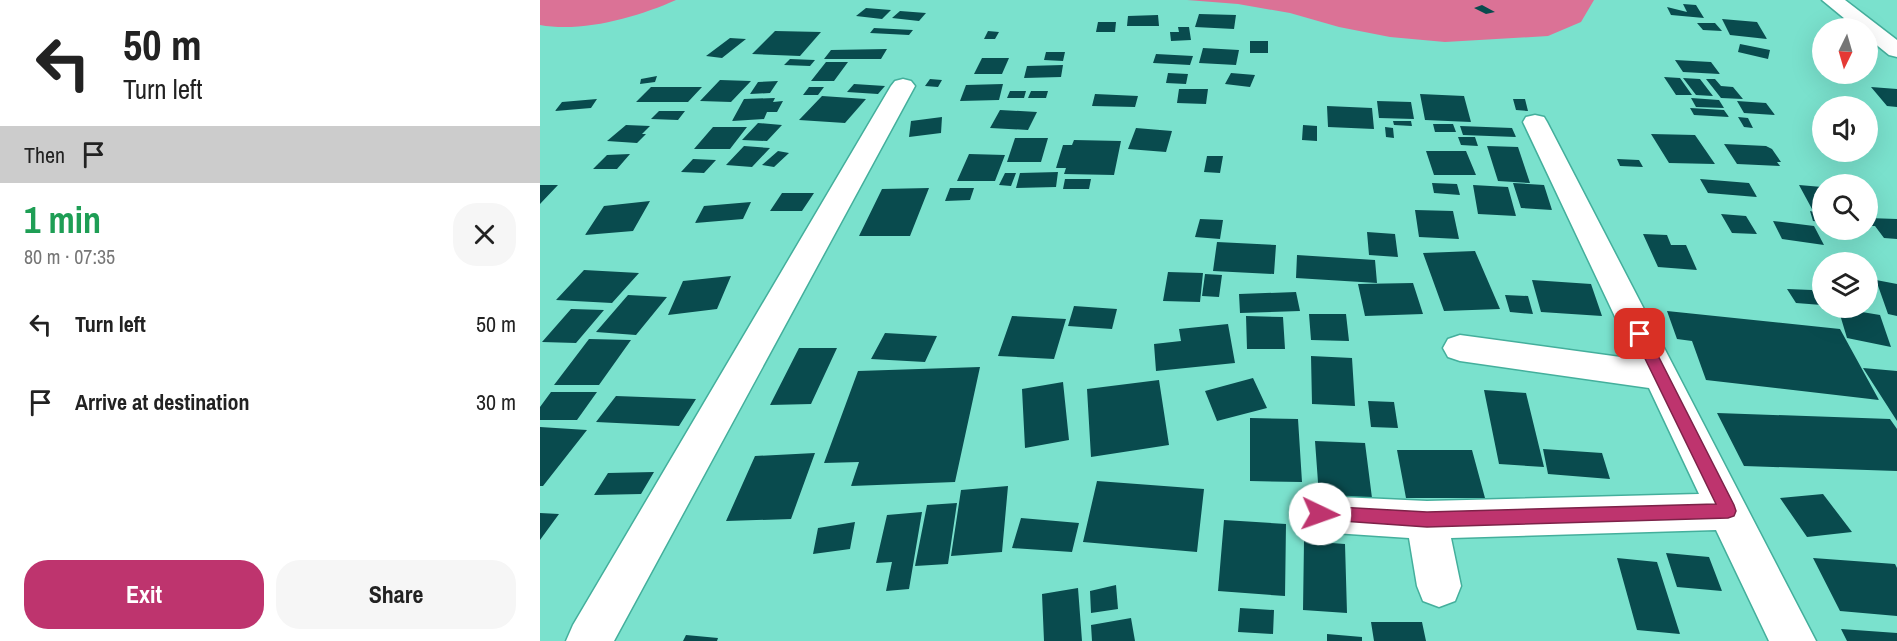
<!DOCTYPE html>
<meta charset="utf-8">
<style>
:root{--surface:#fff;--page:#f6f6f6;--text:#222;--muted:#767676;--accent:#be346e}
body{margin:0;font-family:"Archivo Narrow",sans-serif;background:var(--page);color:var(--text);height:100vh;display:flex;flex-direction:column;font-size:22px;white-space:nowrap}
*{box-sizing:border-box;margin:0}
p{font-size:20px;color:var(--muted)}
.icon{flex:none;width:33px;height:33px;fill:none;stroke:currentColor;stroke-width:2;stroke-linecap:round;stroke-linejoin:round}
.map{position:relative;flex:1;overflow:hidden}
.side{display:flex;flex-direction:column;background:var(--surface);width:540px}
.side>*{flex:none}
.banner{background:#fff;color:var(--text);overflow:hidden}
.needle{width:39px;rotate:185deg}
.fabs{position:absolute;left:1272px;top:18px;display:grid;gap:12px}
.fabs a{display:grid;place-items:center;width:66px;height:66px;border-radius:50%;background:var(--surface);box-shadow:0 6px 24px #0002;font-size:30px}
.pin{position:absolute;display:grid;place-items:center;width:51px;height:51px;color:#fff;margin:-26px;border-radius:12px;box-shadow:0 3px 9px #0006}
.me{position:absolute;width:66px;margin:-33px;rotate:93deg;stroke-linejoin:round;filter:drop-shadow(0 0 4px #0008)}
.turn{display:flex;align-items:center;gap:21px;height:126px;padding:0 24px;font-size:27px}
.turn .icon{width:78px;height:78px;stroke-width:2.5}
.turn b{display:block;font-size:42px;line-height:51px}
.then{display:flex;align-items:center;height:57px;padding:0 24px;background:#0003;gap:12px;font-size:22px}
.round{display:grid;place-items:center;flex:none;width:63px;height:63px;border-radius:24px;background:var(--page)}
.summary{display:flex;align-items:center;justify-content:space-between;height:102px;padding:0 24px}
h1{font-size:36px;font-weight:800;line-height:45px;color:#1e9e55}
.cta{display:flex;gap:12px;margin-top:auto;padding:12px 24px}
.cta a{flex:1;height:69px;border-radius:24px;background:var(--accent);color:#fff;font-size:24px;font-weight:800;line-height:69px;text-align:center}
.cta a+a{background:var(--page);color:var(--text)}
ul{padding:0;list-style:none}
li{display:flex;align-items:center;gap:18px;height:78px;padding:0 24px}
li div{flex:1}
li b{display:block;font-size:22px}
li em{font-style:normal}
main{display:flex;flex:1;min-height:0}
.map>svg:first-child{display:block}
</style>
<main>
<section class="side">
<div class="banner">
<div class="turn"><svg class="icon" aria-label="left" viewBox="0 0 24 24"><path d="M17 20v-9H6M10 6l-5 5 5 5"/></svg><div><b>50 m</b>Turn left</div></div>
<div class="then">Then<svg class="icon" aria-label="arrive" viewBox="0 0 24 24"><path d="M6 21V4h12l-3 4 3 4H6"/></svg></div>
</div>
<div class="summary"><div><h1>1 min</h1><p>80 m · 07:35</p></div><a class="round"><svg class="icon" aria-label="close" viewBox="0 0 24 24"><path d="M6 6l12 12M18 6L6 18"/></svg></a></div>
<ul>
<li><svg class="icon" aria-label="left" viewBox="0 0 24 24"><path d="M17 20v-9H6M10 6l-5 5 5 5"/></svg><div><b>Turn left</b></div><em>50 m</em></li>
<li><svg class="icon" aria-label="arrive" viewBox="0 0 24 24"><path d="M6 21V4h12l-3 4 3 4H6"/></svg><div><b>Arrive at destination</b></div><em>30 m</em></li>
</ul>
<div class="cta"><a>Exit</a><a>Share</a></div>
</section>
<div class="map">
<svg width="1357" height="641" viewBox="0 0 1357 641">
<rect width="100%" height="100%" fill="#7ae1cd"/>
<path fill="#db7296" d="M 0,0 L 136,0 C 98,17 42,33 0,25 Z
M 647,0 L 1054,0 L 1041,22 L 1008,36 L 905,42 L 850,37 L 799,27 L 750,13 L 698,4 Z"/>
<path fill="#094b4e" d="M 1143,4 L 1156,5 L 1164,18 L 1131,15 L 1127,7 L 1147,12 Z
M 942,5 L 955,12 L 946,14 L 934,8 Z
M 326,8 L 351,10 L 342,19 L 316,16 Z
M 360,11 L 386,13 L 379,21 L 352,18 Z
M 659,14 L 696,15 L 694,29 L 655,27 Z
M 618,15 L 619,26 L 587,26 L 588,16 Z
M 1182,19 L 1217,22 L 1227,39 L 1190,35 Z
M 558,22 L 576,22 L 575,32 L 556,32 Z
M 1157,23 L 1175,23 L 1182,31 L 1163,30 Z
M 638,27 L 649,27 L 651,40 L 631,41 L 630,32 L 639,32 Z
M 334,28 L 373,30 L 369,35 L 330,33 Z
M 235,31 L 281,32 L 260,56 L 212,54 Z
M 448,31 L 459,32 L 455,39 L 444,39 Z
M 190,38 L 206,39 L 182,58 L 166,56 Z
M 710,41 L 728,41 L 728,53 L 710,53 Z
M 1200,44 L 1230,50 L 1228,59 L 1198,52 Z
M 663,48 L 699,50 L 696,65 L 659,63 Z
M 347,49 L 341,59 L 284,59 L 291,50 Z
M 506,52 L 525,52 L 523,61 L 504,60 Z
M 616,54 L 653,56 L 650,65 L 613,63 Z
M 442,58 L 469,58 L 462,74 L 434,74 Z
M 250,59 L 275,60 L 270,66 L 244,65 Z
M 1135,60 L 1171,62 L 1180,74 L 1143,72 Z
M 286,62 L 308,62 L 294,81 L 271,81 Z
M 523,65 L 521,77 L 484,78 L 487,66 Z
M 628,73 L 648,74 L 646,84 L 626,83 Z
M 691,73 L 715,75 L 710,87 L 685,84 Z
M 117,76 L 115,82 L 100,84 L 101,79 Z
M 1124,77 L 1140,78 L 1152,95 L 1136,95 Z
M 1143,78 L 1160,79 L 1173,96 L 1156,95 Z
M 390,79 L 402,80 L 398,87 L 385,86 Z
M 1166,79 L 1175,79 L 1181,86 L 1193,87 L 1203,99 L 1181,98 Z
M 180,80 L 211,81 L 191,102 L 160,101 Z
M 238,81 L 230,93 L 210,94 L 218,82 Z
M 314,84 L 345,86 L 338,94 L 307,92 Z
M 463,84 L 459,100 L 420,101 L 426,85 Z
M 111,87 L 162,87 L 148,102 L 96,102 Z
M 269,87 L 284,87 L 278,95 L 263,95 Z
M 1331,87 L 1357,89 L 1357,107 L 1347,106 Z
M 639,89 L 668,89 L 666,104 L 637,103 Z
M 470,91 L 486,91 L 484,98 L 467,98 Z
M 491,91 L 508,91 L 506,98 L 488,98 Z
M 555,94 L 598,96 L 595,107 L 552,106 Z
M 880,94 L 924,96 L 931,122 L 885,120 Z
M 282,96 L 326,99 L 305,123 L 259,120 Z
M 235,98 L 233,102 L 243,101 L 237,112 L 227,112 L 224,119 L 192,121 L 204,99 Z
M 1151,98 L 1179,100 L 1184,108 L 1156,107 Z
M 57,99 L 51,108 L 15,111 L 22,102 Z
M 973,99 L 985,99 L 988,111 L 976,110 Z
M 837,101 L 871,102 L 874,119 L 839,118 Z
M 1197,101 L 1226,103 L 1235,115 L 1204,113 Z
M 787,106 L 832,108 L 834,129 L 788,127 Z
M 1150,108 L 1184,110 L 1189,117 L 1154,115 Z
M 460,110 L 497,112 L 488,130 L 450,128 Z
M 119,111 L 145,111 L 138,120 L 111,119 Z
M 402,117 L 401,133 L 369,137 L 371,121 Z
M 1198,117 L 1208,118 L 1213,128 L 1204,127 Z
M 853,121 L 871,121 L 872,126 L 854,125 Z
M 218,123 L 242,125 L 227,141 L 202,140 Z
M 893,124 L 913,124 L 916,132 L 895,132 Z
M 86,125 L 110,126 L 102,134 L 106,134 L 97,143 L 67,141 Z
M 763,125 L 777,126 L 777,141 L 762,140 Z
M 920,126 L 972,128 L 976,137 L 923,135 Z
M 173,127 L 207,127 L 190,149 L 154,149 Z
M 845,127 L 853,128 L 854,138 L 846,137 Z
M 596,128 L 632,131 L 626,152 L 588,149 Z
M 1111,134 L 1155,135 L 1175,164 L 1129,163 Z
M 918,137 L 935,137 L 938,146 L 921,145 Z
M 475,138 L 508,138 L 501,162 L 467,162 Z
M 534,140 L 581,141 L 574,175 L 524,174 L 526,168 L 516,168 L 523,145 L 532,145 Z
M 1184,144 L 1226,146 L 1232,149 L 1241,162 L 1237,162 L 1240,166 L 1197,164 Z
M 204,146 L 230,148 L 212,167 L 186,165 Z
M 947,146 L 978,147 L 990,183 L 958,181 Z
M 238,151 L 249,153 L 234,167 L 222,165 Z
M 886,151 L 926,151 L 936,175 L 894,175 Z
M 90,154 L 77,169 L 53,169 L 67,155 Z
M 429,154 L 465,155 L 455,181 L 417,181 Z
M 667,156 L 683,156 L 680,173 L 664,172 Z
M 153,159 L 176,160 L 164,173 L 141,172 Z
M 1077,159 L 1099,160 L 1103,167 L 1080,166 Z
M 518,172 L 516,187 L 476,188 L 480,173 Z
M 465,173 L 476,173 L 471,186 L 459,185 Z
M 525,179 L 551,179 L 549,189 L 523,189 Z
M 1160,179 L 1209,183 L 1217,197 L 1168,193 Z
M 892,183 L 917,184 L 920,195 L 894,193 Z
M 973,183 L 1004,185 L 1012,210 L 981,208 Z
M 0,185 L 18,185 L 0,204 Z
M 933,185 L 968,187 L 976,216 L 938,214 Z
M 1259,185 L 1282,187 L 1282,210 L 1272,209 Z
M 389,188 L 370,236 L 319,236 L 342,189 Z
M 410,188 L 434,188 L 430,200 L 405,201 Z
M 242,193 L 274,193 L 262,211 L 230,211 Z
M 110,201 L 93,231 L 45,235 L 64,206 Z
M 211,202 L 203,219 L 155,223 L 164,206 Z
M 875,210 L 913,211 L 919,239 L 879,237 Z
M 1270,211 L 1282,214 L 1282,222 L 1273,221 Z
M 1181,214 L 1206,216 L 1217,234 L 1192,233 Z
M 1328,218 L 1357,219 L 1357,239 L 1344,238 L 1335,226 L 1328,226 Z
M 660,219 L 683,220 L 680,239 L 655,237 Z
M 1233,221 L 1274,226 L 1284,245 L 1242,239 Z
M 827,232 L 855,234 L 858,257 L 829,255 Z
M 1103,234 L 1127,235 L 1131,245 L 1146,245 L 1157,270 L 1118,267 Z
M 677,242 L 736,245 L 734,274 L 673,271 Z
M 935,251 L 960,309 L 904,311 L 883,253 Z
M 757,255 L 835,260 L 837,283 L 756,278 Z
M 44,270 L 99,273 L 72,303 L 16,300 Z
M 628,272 L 663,273 L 660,302 L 623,301 Z
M 665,274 L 682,275 L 679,297 L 662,296 Z
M 191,276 L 177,309 L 128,315 L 143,281 Z
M 992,280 L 1051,284 L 1062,316 L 1001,312 Z
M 1336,280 L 1357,284 L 1357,316 L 1348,314 Z
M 873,283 L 883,314 L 825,316 L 818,284 Z
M 1247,289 L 1272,290 L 1282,305 L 1256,303 Z
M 756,292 L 760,311 L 700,313 L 699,294 Z
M 88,295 L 127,297 L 96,335 L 56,332 Z
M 965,295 L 988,296 L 993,314 L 970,312 Z
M 534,306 L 577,309 L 572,329 L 528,326 Z
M 1298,308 L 1340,315 L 1351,347 L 1307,338 Z
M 31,309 L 64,310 L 36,343 L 2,342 Z
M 1127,311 L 1300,329 L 1339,400 L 1166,380 L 1152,341 L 1137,339 Z
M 769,314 L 806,314 L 809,341 L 771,340 Z
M 472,316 L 526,319 L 514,359 L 458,356 Z
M 706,316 L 743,317 L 745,349 L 707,349 Z
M 688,324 L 695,363 L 616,371 L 614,344 L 641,341 L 639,329 Z
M 345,333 L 397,336 L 385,362 L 331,359 Z
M 49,339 L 91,340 L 59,385 L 14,385 Z
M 259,348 L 297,348 L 271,404 L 230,405 Z
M 771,356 L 812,358 L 815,406 L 772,404 Z
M 440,367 L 415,482 L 311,486 L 319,462 L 284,463 L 318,371 Z
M 1323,368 L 1357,371 L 1357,421 Z
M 713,378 L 727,408 L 677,421 L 665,391 Z
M 619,380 L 629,445 L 551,457 L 547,389 Z
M 523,382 L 529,440 L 485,448 L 482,389 Z
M 944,390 L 986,393 L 1004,467 L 959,464 Z
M 11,392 L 57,392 L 37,420 L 0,420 L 0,407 Z
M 76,396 L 156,399 L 139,426 L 56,422 Z
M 828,401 L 854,402 L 858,428 L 831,427 Z
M 1177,413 L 1350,419 L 1357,429 L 1357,471 L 1204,466 Z
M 710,418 L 758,419 L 762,482 L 710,481 Z
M 0,427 L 47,430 L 3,486 L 0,486 Z
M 775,441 L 825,443 L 832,498 L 779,496 Z
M 1003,449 L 1062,453 L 1070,479 L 1008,474 Z
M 857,450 L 932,450 L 945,498 L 866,498 Z
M 275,453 L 251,519 L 186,521 L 215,456 Z
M 114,472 L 101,494 L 54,495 L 68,473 Z
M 557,481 L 664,489 L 657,552 L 543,542 Z
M 468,486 L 462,552 L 411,556 L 421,490 Z
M 1283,494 L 1312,532 L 1267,537 L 1240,498 Z
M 417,503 L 408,564 L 375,566 L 387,505 Z
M 382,512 L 369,589 L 346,591 L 352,562 L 336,563 L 347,515 Z
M 0,513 L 19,514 L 0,540 Z
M 481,518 L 539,523 L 532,552 L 472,548 Z
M 684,520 L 746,524 L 745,596 L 678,591 Z
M 315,522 L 310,549 L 273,554 L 278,528 Z
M 764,541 L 805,544 L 807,613 L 763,610 Z
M 1126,553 L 1169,557 L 1182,591 L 1137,587 Z
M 1077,558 L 1117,562 L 1140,634 L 1097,630 Z
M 1273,558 L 1355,564 L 1357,568 L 1357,616 L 1300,611 Z
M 576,585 L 578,609 L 551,613 L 550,591 Z
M 538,588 L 542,641 L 504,641 L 502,594 Z
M 700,608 L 734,610 L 733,634 L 698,632 Z
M 591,618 L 595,641 L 552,641 L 551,625 Z
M 831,622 L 882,622 L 886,641 L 834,641 Z
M 1301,629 L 1357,633 L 1357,641 L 1307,641 Z
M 787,634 L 822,637 L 822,641 L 787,641 Z
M 146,635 L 178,638 L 177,641 L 143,641 Z"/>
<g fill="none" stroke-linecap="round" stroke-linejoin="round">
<g stroke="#44af9c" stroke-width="3">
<path id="minor" d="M 1282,0 L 1305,0 L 1357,40 L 1357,57 L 1349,55 L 1328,38 L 1328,28 L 1316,28 Z
M 363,79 L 371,81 L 375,86 L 74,641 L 26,641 L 33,625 L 351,86 L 355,81 Z
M 995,115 L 1004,117 L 1007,122 L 1276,641 L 1229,641 L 1176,530 L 911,538 L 921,586 L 915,601 L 899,607 L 883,601 L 877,586 L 869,538 L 779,532 L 764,527 L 758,514 L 764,501 L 779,496 L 887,501 L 1159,494 L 1109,388 L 920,361 L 908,357 L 903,348 L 908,339 L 920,335 L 1095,359 L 983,122 L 986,117 Z"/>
</g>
<use href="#minor" fill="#fff" fill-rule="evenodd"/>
</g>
<path fill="#be346e" stroke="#7c2248" stroke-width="1.5" d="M 1100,329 L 1107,334 L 1194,505 L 1196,511 L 1194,516 L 1188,518 L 887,527 L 774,519 L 771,514 L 774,509 L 780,506 L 887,512 L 1176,504 L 1093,334 Z"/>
</svg>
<div class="fabs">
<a><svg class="needle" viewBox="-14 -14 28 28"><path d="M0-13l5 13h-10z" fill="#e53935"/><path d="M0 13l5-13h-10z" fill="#767676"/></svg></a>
<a><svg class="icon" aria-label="sound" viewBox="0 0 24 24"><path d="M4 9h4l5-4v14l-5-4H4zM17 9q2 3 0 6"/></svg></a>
<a><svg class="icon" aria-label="search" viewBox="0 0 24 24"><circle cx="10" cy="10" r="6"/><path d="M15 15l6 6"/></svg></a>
<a><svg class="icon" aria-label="layers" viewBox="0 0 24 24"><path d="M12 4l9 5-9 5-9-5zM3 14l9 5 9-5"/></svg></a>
</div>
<div class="pin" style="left:1100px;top:334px;background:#d93025"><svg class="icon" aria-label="arrive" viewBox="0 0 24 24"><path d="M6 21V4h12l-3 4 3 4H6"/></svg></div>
<svg class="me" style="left:780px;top:514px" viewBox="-20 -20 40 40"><circle r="19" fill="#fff"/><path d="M0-13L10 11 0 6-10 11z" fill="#be346e"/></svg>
</div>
</main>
